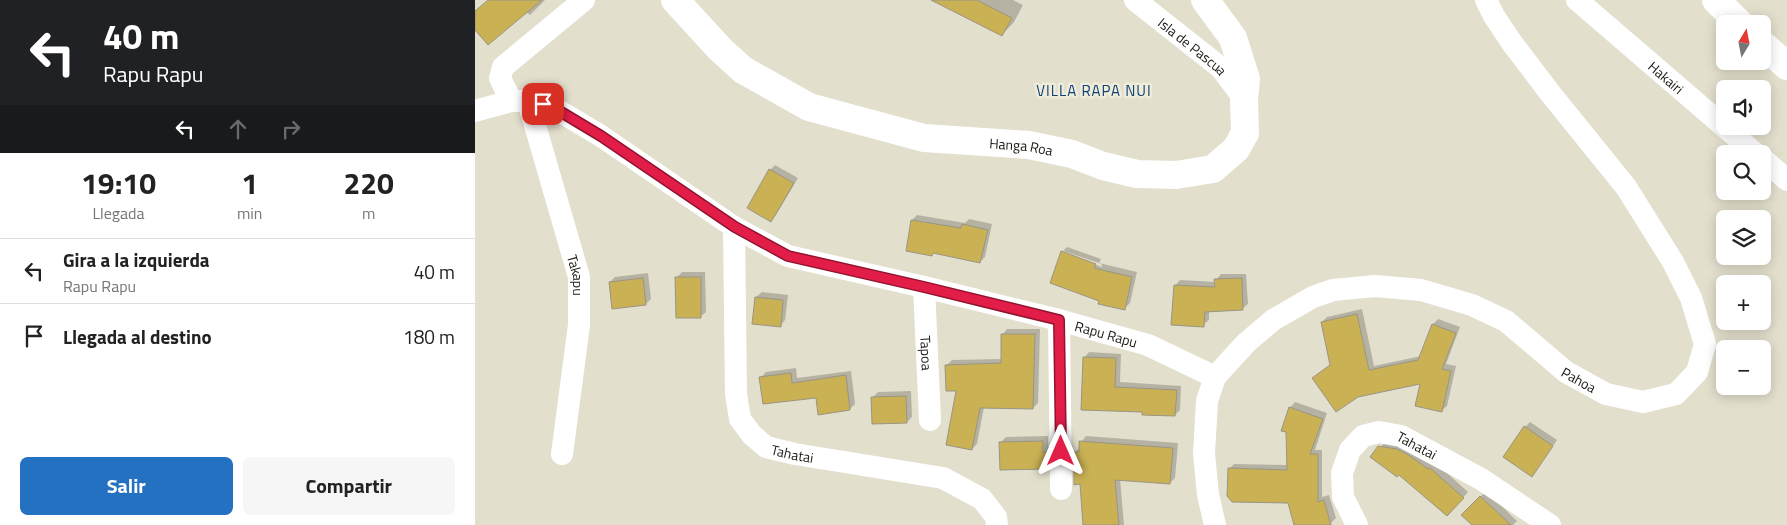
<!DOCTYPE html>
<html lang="es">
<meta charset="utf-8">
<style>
:root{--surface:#fff;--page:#f6f6f6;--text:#222;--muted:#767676;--line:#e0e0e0;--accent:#2371c0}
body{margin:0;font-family:"Titillium Web",sans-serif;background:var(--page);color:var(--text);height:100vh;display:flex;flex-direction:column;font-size:19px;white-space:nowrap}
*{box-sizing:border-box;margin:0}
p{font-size:16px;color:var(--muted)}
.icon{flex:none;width:28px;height:28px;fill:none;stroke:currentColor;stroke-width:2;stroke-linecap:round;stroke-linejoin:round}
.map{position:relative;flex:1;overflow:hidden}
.sheet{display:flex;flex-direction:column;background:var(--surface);width:475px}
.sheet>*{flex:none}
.banner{background:#202124;color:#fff;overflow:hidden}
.needle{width:32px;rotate:10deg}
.buttons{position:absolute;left:1241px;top:15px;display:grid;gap:10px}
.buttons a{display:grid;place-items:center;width:55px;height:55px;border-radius:8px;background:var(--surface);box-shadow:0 2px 12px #0003;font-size:25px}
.pin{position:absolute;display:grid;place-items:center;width:42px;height:42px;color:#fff;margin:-21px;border-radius:10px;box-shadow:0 2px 8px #0006}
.me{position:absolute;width:55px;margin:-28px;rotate:0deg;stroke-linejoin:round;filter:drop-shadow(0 0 4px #0008)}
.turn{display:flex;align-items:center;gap:18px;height:105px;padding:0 20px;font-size:22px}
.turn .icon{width:65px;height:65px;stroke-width:2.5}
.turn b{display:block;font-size:35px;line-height:42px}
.lanes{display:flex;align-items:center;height:48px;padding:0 20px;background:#0003;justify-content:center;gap:25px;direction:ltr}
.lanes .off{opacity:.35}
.eta{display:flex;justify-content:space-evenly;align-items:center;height:85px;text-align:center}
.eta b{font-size:30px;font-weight:700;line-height:35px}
.action{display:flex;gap:10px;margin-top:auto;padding:10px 20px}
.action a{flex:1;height:58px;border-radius:8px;background:var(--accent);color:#fff;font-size:20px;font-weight:700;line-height:58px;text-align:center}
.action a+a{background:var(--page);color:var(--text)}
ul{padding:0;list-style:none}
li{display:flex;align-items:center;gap:15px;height:65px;padding:0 20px;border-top:1px solid var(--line)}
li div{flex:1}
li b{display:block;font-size:19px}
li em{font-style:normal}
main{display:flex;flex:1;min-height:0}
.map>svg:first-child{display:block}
</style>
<main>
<section class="sheet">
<div class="banner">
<div class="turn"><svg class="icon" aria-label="left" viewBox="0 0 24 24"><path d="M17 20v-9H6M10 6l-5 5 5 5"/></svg><div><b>40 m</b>Rapu Rapu</div></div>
<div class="lanes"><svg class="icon" aria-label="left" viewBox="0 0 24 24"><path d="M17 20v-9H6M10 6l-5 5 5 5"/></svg><svg class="icon off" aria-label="ahead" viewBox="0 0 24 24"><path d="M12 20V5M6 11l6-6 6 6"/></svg><svg class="icon off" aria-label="right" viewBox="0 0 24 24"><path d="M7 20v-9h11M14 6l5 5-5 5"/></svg></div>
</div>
<div class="eta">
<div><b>19:10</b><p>Llegada</p></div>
<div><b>1</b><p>min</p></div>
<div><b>220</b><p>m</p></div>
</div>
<ul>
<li><svg class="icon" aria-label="left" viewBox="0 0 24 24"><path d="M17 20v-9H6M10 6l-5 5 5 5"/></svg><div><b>Gira a la izquierda</b><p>Rapu Rapu</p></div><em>40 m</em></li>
<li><svg class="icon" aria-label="arrive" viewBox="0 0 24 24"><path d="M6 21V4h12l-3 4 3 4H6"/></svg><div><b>Llegada al destino</b></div><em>180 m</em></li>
</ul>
<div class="action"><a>Salir</a><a>Compartir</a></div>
</section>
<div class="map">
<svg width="1312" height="525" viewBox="0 0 1312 525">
<rect width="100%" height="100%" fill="#e3dfcd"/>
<path fill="#0003" d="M 14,0 L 70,0 L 55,15 L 51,12 L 0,28 L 0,12 Z
M 458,0 L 538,0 L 548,5 L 539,22 L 527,35 Z
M 300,165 L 323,178 L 301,215 L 296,220 L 295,170 Z
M 442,215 L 490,223 L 494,219 L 517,224 L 510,257 L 505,262 L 459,252 L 432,250 L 437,220 Z
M 592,247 L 626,259 L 624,263 L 588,251 Z
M 588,251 L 588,253 L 627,267 L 627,265 L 624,263 L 662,272 L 655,303 L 650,308 L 625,303 L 625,300 L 576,282 Z
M 207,272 L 230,272 L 231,312 L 225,317 L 202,277 Z
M 173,273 L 176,299 L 171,304 L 135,282 L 140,277 Z
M 746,274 L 771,274 L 773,304 L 767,309 L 734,310 L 734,320 L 728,325 L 700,286 L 705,280 L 741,282 L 741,280 Z
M 287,292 L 313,295 L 310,320 L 305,326 L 281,297 Z
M 887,309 L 899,366 L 946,356 L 958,324 L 963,319 L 985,327 L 971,364 L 981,366 L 972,406 L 966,411 L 947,382 L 838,379 L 856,364 L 847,322 L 852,317 Z
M 532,329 L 565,329 L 563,403 L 558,408 L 509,407 L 502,444 L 497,449 L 483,390 L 472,365 L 477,360 L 527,359 L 527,335 Z
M 614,352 L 646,354 L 645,382 L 706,386 L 705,410 L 700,415 L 668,410 L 607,409 L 609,358 Z
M 321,368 L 322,378 L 376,371 L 380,404 L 375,409 L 344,413 L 342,397 L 286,377 L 291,372 Z
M 436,391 L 437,417 L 432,422 L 398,397 L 403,392 Z
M 820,402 L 852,413 L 840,450 L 847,450 L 847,497 L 854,495 L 861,518 L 856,523 L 850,525 L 821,525 L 814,502 L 754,469 L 759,464 L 813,465 L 815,408 Z
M 1055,422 L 1082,440 L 1057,476 L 1050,427 Z
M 573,436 L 573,447 L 577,447 L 577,463 L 572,468 L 526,442 L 531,437 Z
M 611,436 L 703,443 L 700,478 L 695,483 L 645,479 L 649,525 L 609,525 L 606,483 L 600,452 L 605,447 L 606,442 Z
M 911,441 L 961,463 L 993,492 L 977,510 L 924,473 L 897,457 Z
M 1011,491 L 1042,521 L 1038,525 L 998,525 L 988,515 Z"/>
<path fill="#c9b154" stroke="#9a9585" d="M 13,0 L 67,0 L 13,45 L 0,30 L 0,11 Z
M 456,0 L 502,0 L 537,18 L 527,36 Z
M 294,169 L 319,183 L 296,222 L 272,208 Z
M 436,220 L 486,228 L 487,224 L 513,230 L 505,263 L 458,253 L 457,256 L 431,251 Z
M 586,251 L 621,264 L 619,268 L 657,277 L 650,310 L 623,304 L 624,301 L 575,283 Z
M 200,277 L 226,277 L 226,318 L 201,318 Z
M 168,278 L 171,305 L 137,309 L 134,282 Z
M 767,278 L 768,310 L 730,312 L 729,327 L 696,325 L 699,285 L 740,287 L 739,279 Z
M 280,297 L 308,300 L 306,327 L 277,324 Z
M 882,314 L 894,370 L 943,360 L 957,324 L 981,333 L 967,369 L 976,371 L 967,412 L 940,406 L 945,384 L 883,397 L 861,412 L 837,378 L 855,365 L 846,322 Z
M 526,334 L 560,334 L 558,409 L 505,408 L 497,450 L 471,445 L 481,391 L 471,391 L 470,365 L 526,363 Z
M 608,357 L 641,358 L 640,387 L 702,390 L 700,416 L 667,415 L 667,412 L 606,410 Z
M 316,373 L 317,383 L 371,375 L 375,410 L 343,415 L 341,398 L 288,404 L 284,377 Z
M 431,396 L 432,423 L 397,424 L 396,397 Z
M 814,407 L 848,419 L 835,454 L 843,454 L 843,502 L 849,500 L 856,525 L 819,525 L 813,503 L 757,502 L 752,496 L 753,468 L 812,470 L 811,432 L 806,431 Z
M 1049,426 L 1078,446 L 1057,477 L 1028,457 Z
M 568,441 L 568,452 L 572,452 L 573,469 L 525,470 L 524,442 Z
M 604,441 L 698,448 L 695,484 L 640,480 L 644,525 L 608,525 L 605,484 L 599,485 L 599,452 L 604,452 Z
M 903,446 L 922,449 L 935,456 L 953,469 L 955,468 L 989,498 L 972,516 L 924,475 L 922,477 L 895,457 Z
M 1005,496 L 1036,525 L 997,525 L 986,515 Z"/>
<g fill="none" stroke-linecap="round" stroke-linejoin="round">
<g stroke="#fff" stroke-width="22">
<path id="s1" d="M 660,0 L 746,68 L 769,99"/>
<path id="s2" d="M 1102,0 L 1281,154"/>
<path d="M 36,101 L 25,78 L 28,67 L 109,0"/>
<path id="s3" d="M 53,101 L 104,277 L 104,325 L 87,454"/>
<path id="s4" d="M 0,111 L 36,101 L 46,101 L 68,104 L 81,109 L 126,136 L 259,227 L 313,256 L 449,287 L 584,320 L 673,345 L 740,377"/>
<path d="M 1288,159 L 1312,180"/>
<path id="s5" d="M 259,227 L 261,394 L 265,419 L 277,435 L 291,447 L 320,454 L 468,478 L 507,499 L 521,517 L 522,525"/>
<path id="s6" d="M 449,287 L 455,420"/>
<path d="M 584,320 L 586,489"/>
<path id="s7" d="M 740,525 L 733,495 L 729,454 L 732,401 L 740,377 L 771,343 L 798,320 L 838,297 L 858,290 L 900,286 L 946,290 L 997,305 L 1031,321 L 1091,372 L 1131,394 L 1168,402 L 1201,394 L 1222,372 L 1230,344 L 1216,298 L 1198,262 L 1151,187 L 1075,93 L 1037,43 L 1019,16 L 1011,0"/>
<path id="s8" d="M 882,525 L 868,497 L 867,473 L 875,450 L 888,436 L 904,432 L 926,436 L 1006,479 L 1075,525"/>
</g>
<g stroke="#fff" stroke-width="28">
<path id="s9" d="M 200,0 L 245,49 L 268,70 L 334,107 L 449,138 L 554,145 L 597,154 L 628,166 L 662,174 L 701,175 L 738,169 L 761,149 L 770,133 L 769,99 L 771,79 L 758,38 L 730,0"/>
<path d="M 1241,0 L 1265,24"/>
<path d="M 1288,45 L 1312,66"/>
</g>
</g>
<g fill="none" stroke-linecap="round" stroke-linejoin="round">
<g stroke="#92132f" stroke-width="12">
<path id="route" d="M 68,104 L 81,109 L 126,136 L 260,227 L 313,256 L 449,287 L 584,320 L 586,451"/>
</g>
<use href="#route" stroke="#e11d48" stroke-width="9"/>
</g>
<g text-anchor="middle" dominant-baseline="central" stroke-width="5" stroke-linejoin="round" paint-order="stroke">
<g font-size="14" fill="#1a1812" stroke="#f0ecda">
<text stroke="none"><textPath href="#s1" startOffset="74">Isla de Pascua</textPath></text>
<text stroke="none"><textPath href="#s2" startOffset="118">Hakairi</textPath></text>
<text stroke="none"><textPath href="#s9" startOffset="390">Hanga Roa</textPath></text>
<text stroke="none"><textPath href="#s3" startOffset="181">Takapu</textPath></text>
<text stroke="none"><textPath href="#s4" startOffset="686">Rapu Rapu</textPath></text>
<text stroke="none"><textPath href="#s6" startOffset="66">Tapoa</textPath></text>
<text stroke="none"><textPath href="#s7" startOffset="572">Pahoa</textPath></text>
<text stroke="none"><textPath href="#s8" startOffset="156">Tahatai</textPath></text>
<text stroke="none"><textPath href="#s5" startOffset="258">Tahatai</textPath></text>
</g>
<g font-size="15" letter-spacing="1" fill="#104274" stroke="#f0ecda">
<text x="619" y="90">VILLA RAPA NUI</text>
</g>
</g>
</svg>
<div class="buttons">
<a><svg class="needle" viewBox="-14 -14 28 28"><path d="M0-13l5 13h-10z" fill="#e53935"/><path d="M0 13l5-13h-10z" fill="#767676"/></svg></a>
<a><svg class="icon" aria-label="sound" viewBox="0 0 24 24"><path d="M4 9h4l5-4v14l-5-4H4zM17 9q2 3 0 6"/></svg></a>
<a><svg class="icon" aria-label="search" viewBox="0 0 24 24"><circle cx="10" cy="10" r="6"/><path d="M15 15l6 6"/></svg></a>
<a><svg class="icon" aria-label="layers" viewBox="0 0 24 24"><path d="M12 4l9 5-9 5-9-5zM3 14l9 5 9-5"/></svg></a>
<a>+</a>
<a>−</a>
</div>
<div class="pin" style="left:68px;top:104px;background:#d93025"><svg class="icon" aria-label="arrive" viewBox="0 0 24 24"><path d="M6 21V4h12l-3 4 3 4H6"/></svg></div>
<svg class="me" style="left:586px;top:451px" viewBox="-20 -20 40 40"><path d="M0-17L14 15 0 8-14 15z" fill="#e11d48" stroke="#fff" stroke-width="4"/></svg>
</div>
</main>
